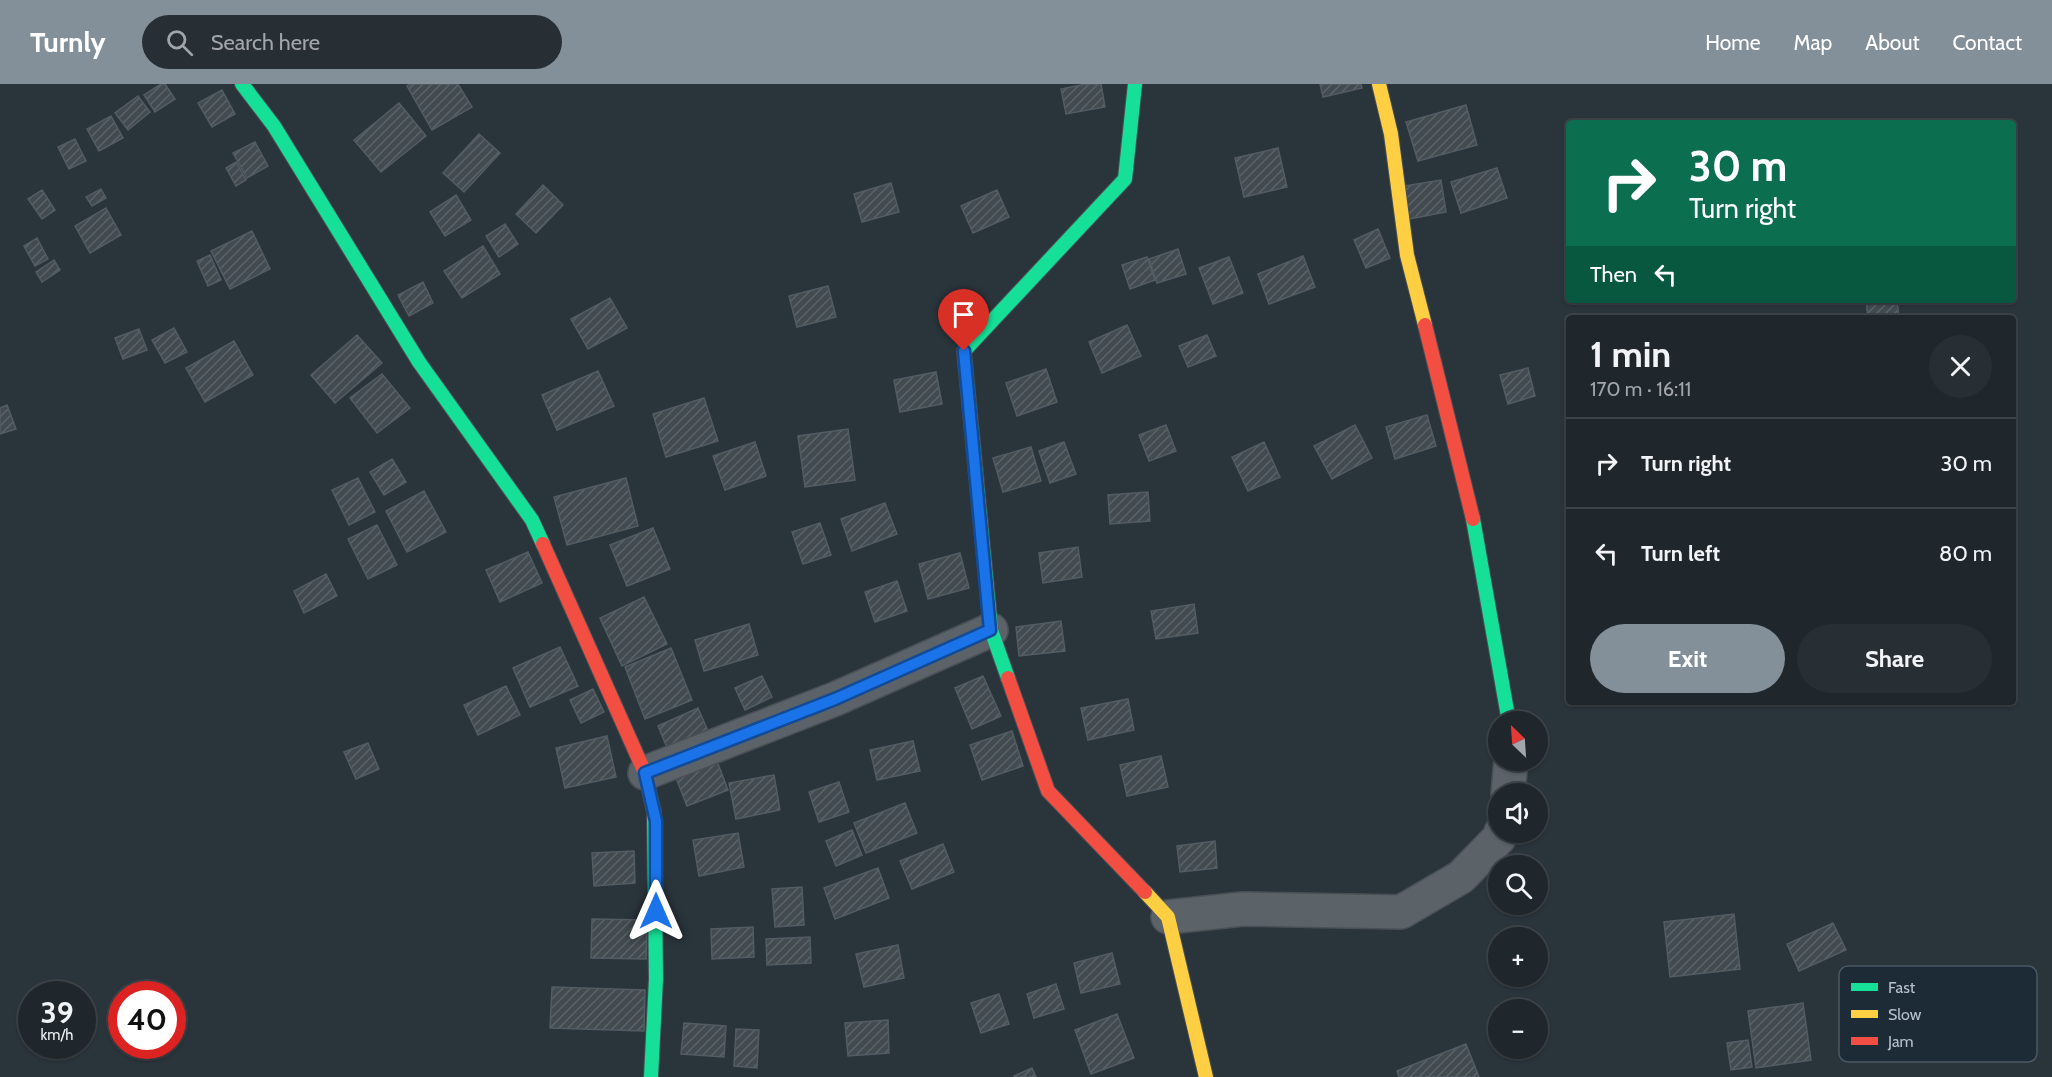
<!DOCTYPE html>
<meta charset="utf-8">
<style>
:root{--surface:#20272c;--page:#282f34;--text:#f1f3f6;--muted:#a2a5a9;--line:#3d4448;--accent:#849099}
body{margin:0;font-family:Cabin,sans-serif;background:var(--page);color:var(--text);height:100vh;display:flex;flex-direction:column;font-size:22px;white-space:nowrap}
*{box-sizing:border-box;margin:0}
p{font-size:20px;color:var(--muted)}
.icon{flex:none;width:33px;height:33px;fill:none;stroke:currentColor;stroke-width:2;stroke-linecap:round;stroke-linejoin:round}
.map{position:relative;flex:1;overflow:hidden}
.details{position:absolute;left:1566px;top:231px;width:450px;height:390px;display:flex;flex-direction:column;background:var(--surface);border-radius:6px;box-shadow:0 2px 4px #0004,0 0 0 2px var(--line)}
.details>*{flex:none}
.top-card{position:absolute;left:1566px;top:36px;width:450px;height:183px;border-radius:6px;box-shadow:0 2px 4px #0004,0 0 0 2px var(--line);background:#0b6e4f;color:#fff;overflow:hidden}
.needle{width:39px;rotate:335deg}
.tools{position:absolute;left:1488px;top:627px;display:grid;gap:12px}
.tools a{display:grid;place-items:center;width:60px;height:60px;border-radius:50%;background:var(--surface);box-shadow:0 2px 4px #0004,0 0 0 2px var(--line);font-size:30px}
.speed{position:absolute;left:18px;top:897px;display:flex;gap:12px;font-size:30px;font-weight:700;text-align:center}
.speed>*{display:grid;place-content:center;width:78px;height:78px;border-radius:50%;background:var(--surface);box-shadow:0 2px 4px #0004,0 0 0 2px var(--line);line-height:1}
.speed small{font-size:15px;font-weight:400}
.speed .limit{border:9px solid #d22;background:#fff;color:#111}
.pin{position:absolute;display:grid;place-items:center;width:51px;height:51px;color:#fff;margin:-62px -26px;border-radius:50% 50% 50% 0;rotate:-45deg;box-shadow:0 0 6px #0007}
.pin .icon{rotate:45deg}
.me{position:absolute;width:66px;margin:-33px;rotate:0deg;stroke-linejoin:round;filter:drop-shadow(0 0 4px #0008)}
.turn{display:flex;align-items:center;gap:21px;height:126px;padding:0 24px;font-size:27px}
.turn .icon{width:78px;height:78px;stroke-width:2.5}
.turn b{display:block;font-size:42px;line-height:51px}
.then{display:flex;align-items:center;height:57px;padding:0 24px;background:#0003;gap:12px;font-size:22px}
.round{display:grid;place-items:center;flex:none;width:63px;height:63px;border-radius:32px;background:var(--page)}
.head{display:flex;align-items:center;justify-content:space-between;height:102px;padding:0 24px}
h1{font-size:36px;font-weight:700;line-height:45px}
.button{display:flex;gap:12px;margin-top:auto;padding:12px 24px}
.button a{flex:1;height:69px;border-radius:36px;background:var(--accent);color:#fff;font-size:24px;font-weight:700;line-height:69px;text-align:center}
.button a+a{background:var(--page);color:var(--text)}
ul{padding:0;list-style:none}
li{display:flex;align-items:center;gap:18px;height:90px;padding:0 24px;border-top:2px solid var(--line)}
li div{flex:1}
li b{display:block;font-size:22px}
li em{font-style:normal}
header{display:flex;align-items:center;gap:36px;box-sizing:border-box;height:84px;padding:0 30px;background:var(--accent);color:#fff}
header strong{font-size:28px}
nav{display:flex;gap:33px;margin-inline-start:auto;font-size:21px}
.search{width:420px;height:54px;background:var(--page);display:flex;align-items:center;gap:15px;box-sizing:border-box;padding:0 21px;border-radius:33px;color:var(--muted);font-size:22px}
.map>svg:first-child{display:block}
</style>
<header>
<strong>Turnly</strong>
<div class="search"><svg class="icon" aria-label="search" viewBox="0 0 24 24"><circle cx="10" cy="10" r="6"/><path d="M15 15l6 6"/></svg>Search here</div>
<nav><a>Home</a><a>Map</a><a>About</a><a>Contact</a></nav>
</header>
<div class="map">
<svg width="2052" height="993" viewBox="0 0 2052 993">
<defs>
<pattern id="building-hatch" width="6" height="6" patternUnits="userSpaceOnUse" patternTransform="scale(1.5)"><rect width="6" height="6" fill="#424b50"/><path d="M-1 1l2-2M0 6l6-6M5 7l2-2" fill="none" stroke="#5b6368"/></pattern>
</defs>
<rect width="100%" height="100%" fill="#2a343b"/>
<path fill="url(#building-hatch)" stroke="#525c62" stroke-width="1.5" d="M 161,0 L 165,0 L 175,15 L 155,28 L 144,11 Z
M 410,0 L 458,0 L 472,23 L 432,46 L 407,2 Z
M 1086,0 L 1101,0 L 1105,23 L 1066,30 L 1061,5 Z
M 1320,0 L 1361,0 L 1362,4 L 1323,13 Z
M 222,6 L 235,30 L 212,43 L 198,19 Z
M 138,12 L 150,28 L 128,46 L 115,29 Z
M 399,19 L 426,52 L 381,88 L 354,56 Z
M 1466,21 L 1477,61 L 1418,77 L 1406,38 Z
M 111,32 L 123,54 L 99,67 L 87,45 Z
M 479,50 L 500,69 L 464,108 L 443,89 Z
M 75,55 L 86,77 L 69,85 L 58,63 Z
M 255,58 L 268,82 L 247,94 L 233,69 Z
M 1278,64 L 1287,103 L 1244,113 L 1235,74 Z
M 236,78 L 246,96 L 236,102 L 226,84 Z
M 1497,84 L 1507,114 L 1461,129 L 1451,98 Z
M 1441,96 L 1446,128 L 1409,135 L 1404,102 Z
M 891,99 L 899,128 L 862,138 L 854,110 Z
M 543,101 L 563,121 L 536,149 L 516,130 Z
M 101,105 L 106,114 L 92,122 L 86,113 Z
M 42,106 L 55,126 L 42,135 L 28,115 Z
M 997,106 L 1009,133 L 973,149 L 961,122 Z
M 456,111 L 471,136 L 445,152 L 430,128 Z
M 106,124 L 121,151 L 90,169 L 75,142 Z
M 505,140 L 518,160 L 499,173 L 486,152 Z
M 1378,145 L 1390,174 L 1366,184 L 1354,156 Z
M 252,147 L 270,185 L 230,205 L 211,167 Z
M 37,154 L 48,175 L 35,182 L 24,162 Z
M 483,162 L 500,190 L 462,214 L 444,187 Z
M 1178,165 L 1186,190 L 1157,199 L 1149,175 Z
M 210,171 L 221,196 L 208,202 L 197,177 Z
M 1303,172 L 1315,203 L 1269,220 L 1258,190 Z
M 1147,173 L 1155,196 L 1130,205 L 1122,181 Z
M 1229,173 L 1243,209 L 1213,220 L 1199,184 Z
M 54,176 L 60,186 L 42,198 L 36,188 Z
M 423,198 L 433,219 L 409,232 L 398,211 Z
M 828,202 L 836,233 L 797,243 L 789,212 Z
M 610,214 L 627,244 L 588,265 L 571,235 Z
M 1897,216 L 1899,234 L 1868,234 L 1866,217 Z
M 1127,241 L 1141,272 L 1102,289 L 1089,258 Z
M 174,244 L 187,268 L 165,279 L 152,256 Z
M 139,245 L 147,266 L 123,275 L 115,254 Z
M 357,251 L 382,279 L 335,319 L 311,291 Z
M 1207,251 L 1216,272 L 1188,283 L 1179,262 Z
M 234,257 L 253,291 L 205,318 L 186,284 Z
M 1528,284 L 1535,312 L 1508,320 L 1500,291 Z
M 1046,285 L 1057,318 L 1017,332 L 1006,299 Z
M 598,287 L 614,322 L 557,346 L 542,311 Z
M 936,288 L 942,320 L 900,328 L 894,296 Z
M 382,290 L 410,324 L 377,349 L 350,314 Z
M 704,314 L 718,357 L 666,373 L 653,330 Z
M 7,321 L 16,345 L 0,350 L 0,324 Z
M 1427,331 L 1436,362 L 1395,375 L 1386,343 Z
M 1166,341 L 1176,367 L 1149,377 L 1139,351 Z
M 1355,341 L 1372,374 L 1332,395 L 1314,362 Z
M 848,345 L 855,396 L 805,403 L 798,352 Z
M 755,358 L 766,392 L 725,406 L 713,372 Z
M 1064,358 L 1076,390 L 1050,399 L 1039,367 Z
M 1264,358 L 1280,393 L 1248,407 L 1232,373 Z
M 1031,363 L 1041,397 L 1003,408 L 993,374 Z
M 392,375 L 406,398 L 384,411 L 370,388 Z
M 358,394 L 375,428 L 349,441 L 332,406 Z
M 626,394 L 638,442 L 567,461 L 554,413 Z
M 424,407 L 446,448 L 407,468 L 386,427 Z
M 1148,408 L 1150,437 L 1110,440 L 1108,411 Z
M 885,419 L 897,450 L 852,467 L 841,435 Z
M 820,439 L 831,471 L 803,480 L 792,448 Z
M 377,441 L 397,481 L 368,495 L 348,455 Z
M 653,444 L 670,485 L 627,502 L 610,461 Z
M 1078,463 L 1082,493 L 1043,499 L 1039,469 Z
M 528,468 L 542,499 L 500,518 L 486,486 Z
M 960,469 L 969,504 L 928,515 L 919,480 Z
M 326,490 L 337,512 L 304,529 L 294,507 Z
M 897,497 L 907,527 L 875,538 L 865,508 Z
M 644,513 L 667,560 L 622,582 L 600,534 Z
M 1194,520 L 1198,549 L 1156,555 L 1151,527 Z
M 1061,537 L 1065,567 L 1019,572 L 1016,543 Z
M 749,540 L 758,571 L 704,587 L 695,556 Z
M 560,563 L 578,602 L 530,623 L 513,584 Z
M 671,564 L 692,616 L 645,635 L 625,583 Z
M 762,592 L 772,613 L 745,626 L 735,604 Z
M 983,592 L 1001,632 L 972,645 L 955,604 Z
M 506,602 L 520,631 L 478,651 L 464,621 Z
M 593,605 L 604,628 L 581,639 L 570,616 Z
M 1128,615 L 1134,646 L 1088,656 L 1081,624 Z
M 698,624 L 708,647 L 668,666 L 658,642 Z
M 1012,647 L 1023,682 L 982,696 L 970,661 Z
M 607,652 L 616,693 L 565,704 L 556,664 Z
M 913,657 L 920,687 L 877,696 L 870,666 Z
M 368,659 L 379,685 L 356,695 L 344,668 Z
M 1161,672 L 1168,703 L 1127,712 L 1120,681 Z
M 717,677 L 728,706 L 687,722 L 676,694 Z
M 774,691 L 780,726 L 736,735 L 729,699 Z
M 839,698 L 849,728 L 819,738 L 809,708 Z
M 905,719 L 917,749 L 866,769 L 854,739 Z
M 852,746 L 862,771 L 836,782 L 826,757 Z
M 738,749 L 744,783 L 699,792 L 693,756 Z
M 1215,757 L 1217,784 L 1180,788 L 1177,762 Z
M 943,760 L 954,788 L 912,805 L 900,777 Z
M 634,767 L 635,799 L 594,802 L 592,769 Z
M 878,784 L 889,814 L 835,835 L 824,804 Z
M 802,803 L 804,841 L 775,843 L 772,805 Z
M 1734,830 L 1740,885 L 1670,893 L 1664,838 Z
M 592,835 L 647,836 L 646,875 L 591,874 Z
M 1833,839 L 1846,866 L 1799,887 L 1787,860 Z
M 753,843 L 754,873 L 712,875 L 711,845 Z
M 810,853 L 811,879 L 767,881 L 766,855 Z
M 898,861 L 904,894 L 864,903 L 856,870 Z
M 1112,869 L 1120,900 L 1081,909 L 1074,879 Z
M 1056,900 L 1064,925 L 1034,934 L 1027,910 Z
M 552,903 L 645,906 L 644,947 L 550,944 Z
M 999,910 L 1009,940 L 981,949 L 971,919 Z
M 1803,919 L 1811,976 L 1756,984 L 1748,927 Z
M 1117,930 L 1134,974 L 1091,990 L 1075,946 Z
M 888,936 L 889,969 L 848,972 L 845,939 Z
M 684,939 L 726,942 L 724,973 L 681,970 Z
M 736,945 L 759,946 L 757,984 L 734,982 Z
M 1748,956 L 1752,983 L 1731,986 L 1727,959 Z
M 1466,960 L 1479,993 L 1399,993 L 1397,987 Z
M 1032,984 L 1036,993 L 1015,993 L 1014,992 Z"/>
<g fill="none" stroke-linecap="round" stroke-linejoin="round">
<g stroke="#495055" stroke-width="36">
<path id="street" d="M 645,689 L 835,615 L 991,546
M 1508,710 L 1511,676
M 1168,833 L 1243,825 L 1401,828 L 1461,793 L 1499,754 L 1501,748"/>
</g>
<g stroke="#495055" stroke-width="16">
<path id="fast" d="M 242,0 L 274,42 L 419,278 L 532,436 L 543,460
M 1473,435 L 1509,638
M 1008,594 L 991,546 L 964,267 L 1125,95 L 1135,0
M 651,993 L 656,895 L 654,728"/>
</g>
<g stroke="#495055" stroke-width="16">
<path id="slow" d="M 1379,0 L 1391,50 L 1407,171 L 1425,241
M 1145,808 L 1168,833 L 1206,993"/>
</g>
<g stroke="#495055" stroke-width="16">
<path id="jam" d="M 1425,241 L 1473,435
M 543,460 L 645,689 L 654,728
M 1008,594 L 1048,707 L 1145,808"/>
</g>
<use href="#street" stroke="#5b6268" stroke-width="33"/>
<use href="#fast" stroke="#16e098" stroke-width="14"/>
<use href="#slow" stroke="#ffcf43" stroke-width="14"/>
<use href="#jam" stroke="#f24e42" stroke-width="14"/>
</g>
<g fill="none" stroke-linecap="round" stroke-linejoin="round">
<g stroke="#114b97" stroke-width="15">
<path id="route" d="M 656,827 L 656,737 L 645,689 L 835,615 L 990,546 L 964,267"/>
</g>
<use href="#route" stroke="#1a73e8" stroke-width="10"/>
</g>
<rect x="1839" y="882" width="198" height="96" rx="9" fill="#1d2b36" stroke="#4b5863" stroke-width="1.5"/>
<rect x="1851" y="899" width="27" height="8" fill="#16e098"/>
<rect x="1851" y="926" width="27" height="8" fill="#ffcf43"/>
<rect x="1851" y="953" width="27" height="8" fill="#f24e42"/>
<g font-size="16" fill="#b5c1cb">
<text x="1888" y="909">Fast</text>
<text x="1888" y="936">Slow</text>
<text x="1888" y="963">Jam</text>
</g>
</svg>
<div class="tools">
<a><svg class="needle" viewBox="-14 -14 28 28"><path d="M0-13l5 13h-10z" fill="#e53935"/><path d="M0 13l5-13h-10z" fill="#a2a5a9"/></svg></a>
<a><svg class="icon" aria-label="sound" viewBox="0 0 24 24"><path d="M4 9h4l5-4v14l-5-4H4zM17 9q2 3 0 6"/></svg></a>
<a><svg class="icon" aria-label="search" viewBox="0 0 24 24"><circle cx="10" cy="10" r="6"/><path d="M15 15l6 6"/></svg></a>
<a>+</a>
<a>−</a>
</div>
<div class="speed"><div>39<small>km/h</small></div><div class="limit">40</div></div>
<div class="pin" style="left:964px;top:267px;background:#d93025"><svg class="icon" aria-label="arrive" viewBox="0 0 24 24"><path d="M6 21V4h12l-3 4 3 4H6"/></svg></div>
<svg class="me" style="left:656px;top:827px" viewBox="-20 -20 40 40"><path d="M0-17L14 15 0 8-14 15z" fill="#1a73e8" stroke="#fff" stroke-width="4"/></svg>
<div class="top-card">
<div class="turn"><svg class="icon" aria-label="right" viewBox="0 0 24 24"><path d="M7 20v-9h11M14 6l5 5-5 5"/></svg><div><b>30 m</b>Turn right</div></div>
<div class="then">Then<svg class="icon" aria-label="left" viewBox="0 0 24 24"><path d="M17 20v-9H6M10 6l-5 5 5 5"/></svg></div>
</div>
<section class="details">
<div class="head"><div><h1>1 min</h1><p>170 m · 16:11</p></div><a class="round"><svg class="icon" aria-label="close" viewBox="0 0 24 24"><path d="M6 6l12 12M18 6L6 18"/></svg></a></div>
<ul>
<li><svg class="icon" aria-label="right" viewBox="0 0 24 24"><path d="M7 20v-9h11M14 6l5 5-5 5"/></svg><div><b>Turn right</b></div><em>30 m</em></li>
<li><svg class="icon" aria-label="left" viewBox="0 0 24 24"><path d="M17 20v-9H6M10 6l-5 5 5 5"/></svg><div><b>Turn left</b></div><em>80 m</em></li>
</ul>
<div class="button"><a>Exit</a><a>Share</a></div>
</section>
</div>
